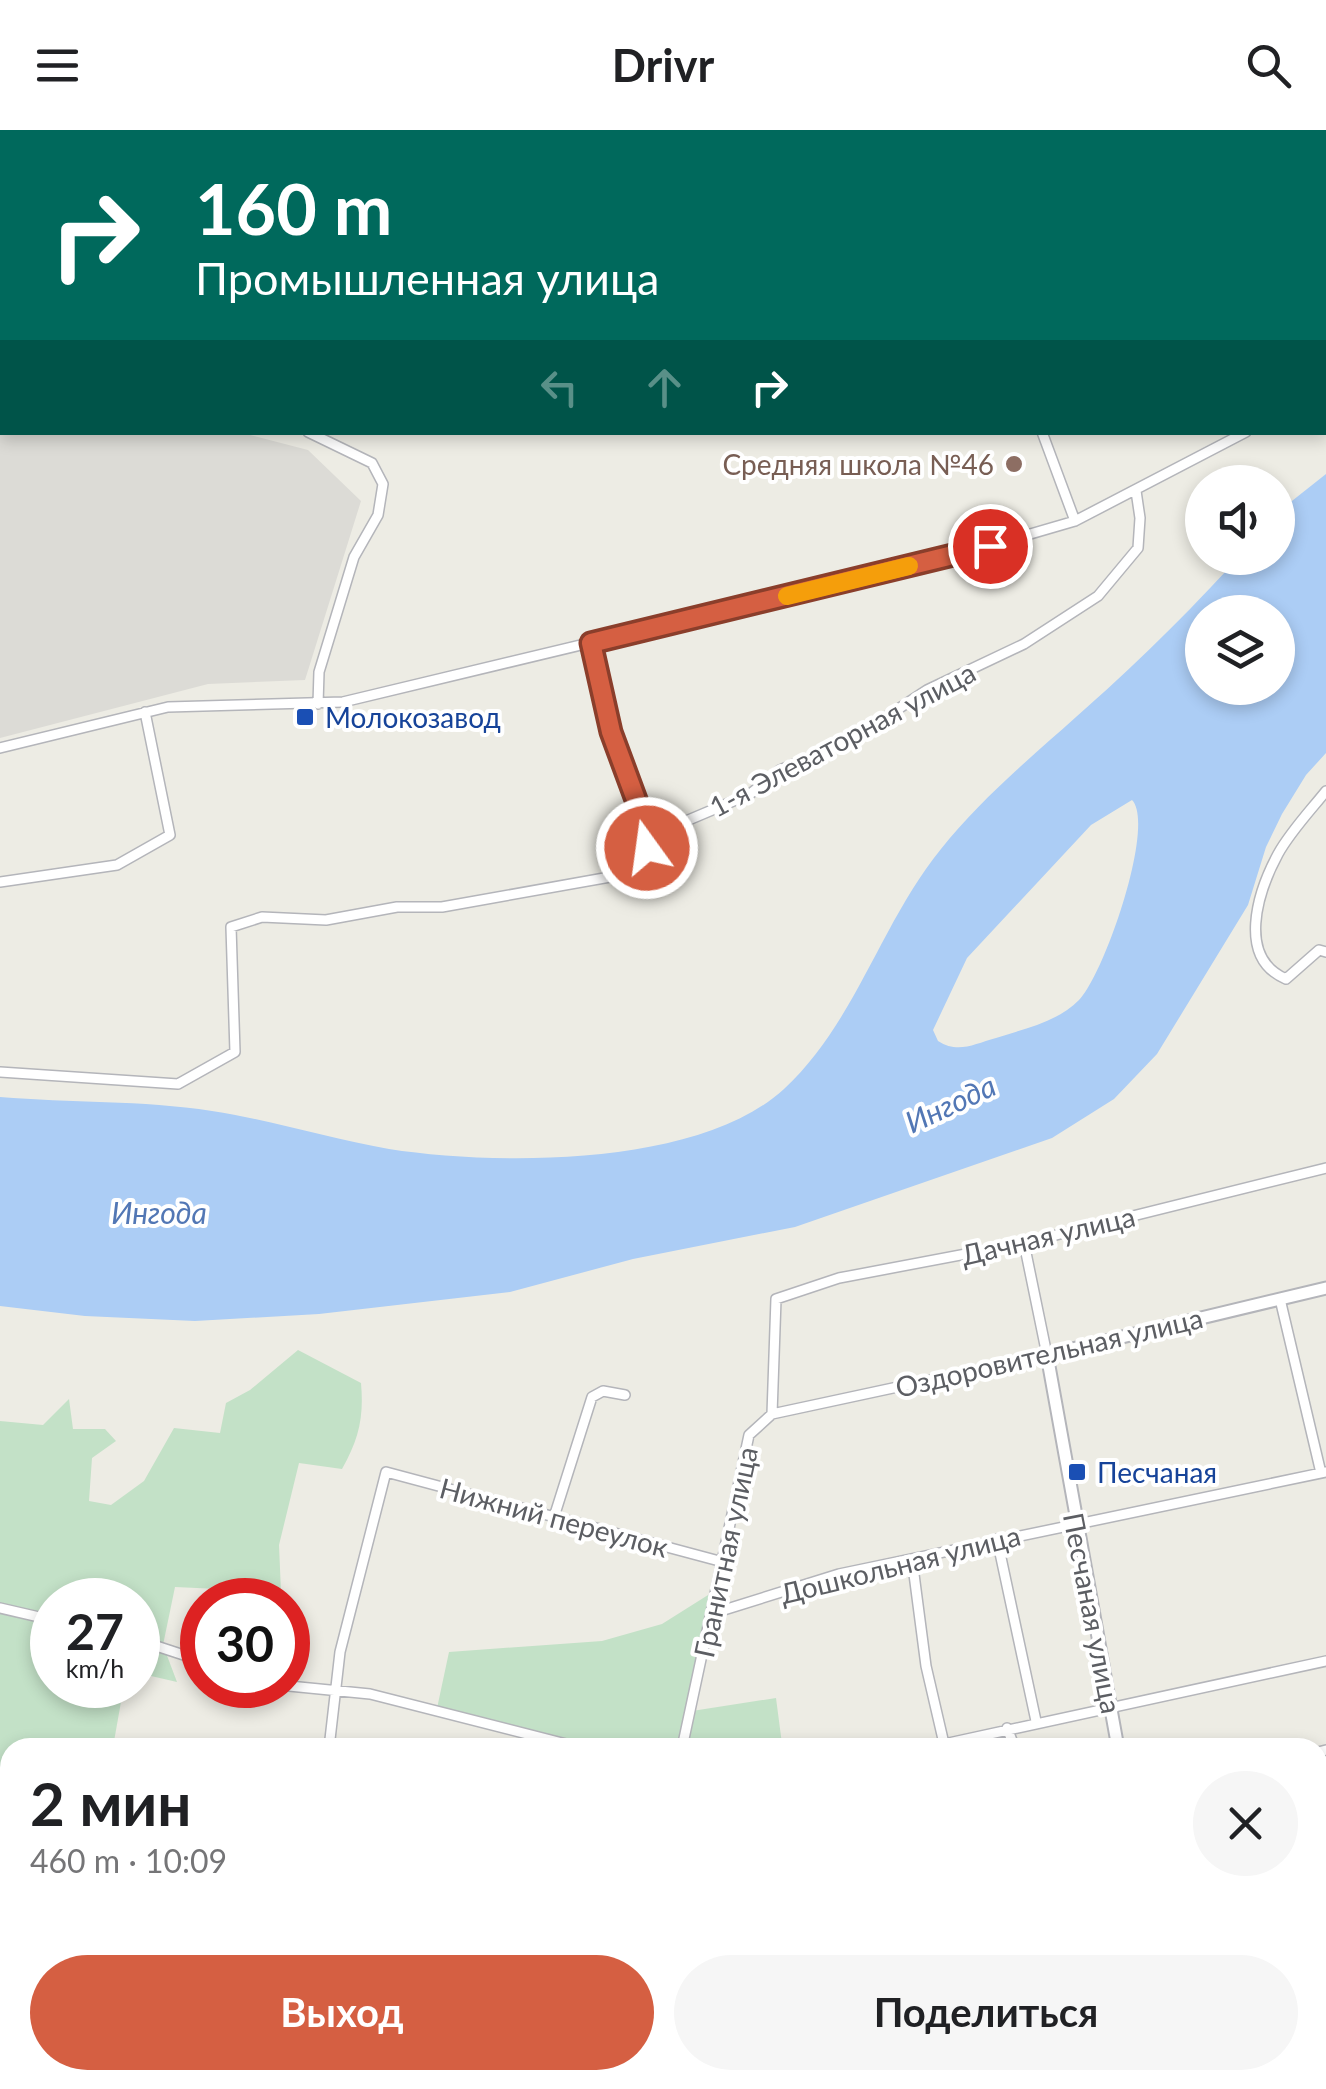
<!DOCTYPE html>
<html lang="ru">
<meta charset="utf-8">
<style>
:root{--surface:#fff;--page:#f6f6f6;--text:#202124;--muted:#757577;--accent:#d55f42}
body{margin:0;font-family:Lato,sans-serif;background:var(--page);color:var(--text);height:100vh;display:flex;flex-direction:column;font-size:38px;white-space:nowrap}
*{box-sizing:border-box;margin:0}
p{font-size:32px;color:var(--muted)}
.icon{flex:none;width:55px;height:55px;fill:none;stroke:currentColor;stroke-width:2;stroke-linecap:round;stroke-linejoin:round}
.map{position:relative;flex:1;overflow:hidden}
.drawer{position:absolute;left:0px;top:1608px;width:1328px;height:352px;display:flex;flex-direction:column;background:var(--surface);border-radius:30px 30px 0 0;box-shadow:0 5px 15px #0003}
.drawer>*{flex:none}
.top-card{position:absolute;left:0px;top:0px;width:1328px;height:305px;box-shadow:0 5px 15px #0003;background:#00695c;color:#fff;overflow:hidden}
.tools{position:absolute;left:1185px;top:335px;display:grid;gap:20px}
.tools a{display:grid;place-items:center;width:110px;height:110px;border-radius:50%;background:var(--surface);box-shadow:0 5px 15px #0003;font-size:50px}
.speed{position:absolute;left:30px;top:1448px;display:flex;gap:20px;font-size:50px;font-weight:700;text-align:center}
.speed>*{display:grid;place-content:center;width:130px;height:130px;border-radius:50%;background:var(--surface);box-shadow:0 5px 15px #0003;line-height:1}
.speed small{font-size:25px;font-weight:400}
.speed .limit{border:15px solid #d22;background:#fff;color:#111}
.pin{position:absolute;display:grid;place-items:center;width:85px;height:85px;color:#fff;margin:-42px;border:5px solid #fff;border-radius:50%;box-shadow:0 2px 10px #0007}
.me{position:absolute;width:110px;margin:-55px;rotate:346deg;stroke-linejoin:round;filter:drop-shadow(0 0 8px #0008)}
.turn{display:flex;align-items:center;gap:35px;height:210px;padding:0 30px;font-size:45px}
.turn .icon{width:130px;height:130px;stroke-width:2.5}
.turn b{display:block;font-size:70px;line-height:85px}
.lanes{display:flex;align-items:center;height:95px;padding:0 30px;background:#0003;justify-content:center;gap:50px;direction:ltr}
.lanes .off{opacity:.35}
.round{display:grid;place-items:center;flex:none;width:105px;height:105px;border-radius:52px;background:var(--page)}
.summary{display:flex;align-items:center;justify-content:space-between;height:170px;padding:0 30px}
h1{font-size:60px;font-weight:700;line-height:75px}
.cta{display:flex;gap:20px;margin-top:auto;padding:20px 30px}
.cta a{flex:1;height:115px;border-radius:60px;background:var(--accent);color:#fff;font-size:40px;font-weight:700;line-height:115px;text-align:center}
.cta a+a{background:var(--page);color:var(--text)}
header{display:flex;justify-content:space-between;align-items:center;height:130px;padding:0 30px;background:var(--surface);font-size:45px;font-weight:700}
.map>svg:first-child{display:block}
</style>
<header><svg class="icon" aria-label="menu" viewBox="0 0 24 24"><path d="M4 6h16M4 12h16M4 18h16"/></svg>Drivr<svg class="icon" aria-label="search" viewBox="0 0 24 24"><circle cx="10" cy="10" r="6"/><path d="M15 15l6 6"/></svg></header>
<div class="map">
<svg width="1326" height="1959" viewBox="0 0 1326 1959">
<rect width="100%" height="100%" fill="#edece4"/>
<path fill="#dcdbd6" d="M 0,260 L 2,302 L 242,303 L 308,320 L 361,371 L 305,550 L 208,554 L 0,608 Z"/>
<path fill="#c3e1c7" d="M 298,1220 L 361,1253 C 364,1287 359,1309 342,1339 L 299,1333 L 279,1415 L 281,1462 L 175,1457 L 163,1515 L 177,1552 L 138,1543 L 138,1470 L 52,1470 L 52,1555 L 124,1555 L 113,1617 L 10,1618 L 10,1950 L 239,1950 L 254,1954 L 253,1959 L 0,1959 L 0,1291 L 43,1295 L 69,1269 L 73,1299 L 105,1299 L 116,1311 L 92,1328 L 89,1371 L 111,1375 L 144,1351 L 174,1298 L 220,1303 L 226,1273 L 250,1260 Z
M 716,1460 L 682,1617 L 582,1617 L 436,1583 L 449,1522 L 602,1511 L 662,1494 Z
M 776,1568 L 782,1614 L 801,1617 L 708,1617 L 687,1607 L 692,1581 Z"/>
<path fill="#accdf5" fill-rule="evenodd" d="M 1326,344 L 1326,623 L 1306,645 L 1282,684 L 1266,717 L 1248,775 L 1157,924 L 1114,969 L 1052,1008 L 795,1097 L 633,1129 L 510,1162 L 319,1184 L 195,1191 L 85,1186 L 0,1176 L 0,967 C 70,973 142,970 212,981 C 271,990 330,1009 389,1019 C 498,1036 699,1037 784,959 C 856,892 880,794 941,719 C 981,669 1028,630 1076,587 C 1130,540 1190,481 1238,428 L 1278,428 L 1278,382 ZM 1202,482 L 1278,482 L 1278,558 L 1202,558 ZM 1132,670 C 1156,695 1104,845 1079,870 C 1058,892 1023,899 996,908 C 974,914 958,924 938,911 L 933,900 L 967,828 L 1091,695 Z"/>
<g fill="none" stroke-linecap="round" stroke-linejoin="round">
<g stroke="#b4b5ba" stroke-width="12">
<path id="minor" d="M 789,0 L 791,2
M 216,2 L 239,2
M 897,2 L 897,0
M 1325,5 L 1326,5
M 0,16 L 2,17
M 0,60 L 2,60
M 1325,173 L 1326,175
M 1325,244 L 1326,243
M 308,302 L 372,333 L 383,354 L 378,385 L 354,427 L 319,542 L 318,574
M 1042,302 L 1075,391
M 591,513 L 611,602 L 652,713
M 0,618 L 168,577 L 343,572 L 965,423 L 1075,391 L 1246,302
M 1326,661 C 1310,681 1290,702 1278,724 C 1257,763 1237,828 1286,849 L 1319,820 L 1326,822
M 0,752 L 117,735 L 170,705 L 145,582
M 0,942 L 178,954 L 235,922 L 231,797 L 262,787 L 326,790 L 397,777 L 442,777 L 610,747 L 679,694 L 750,664 L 780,640 L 851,610 L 927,560 L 1024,514 L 1098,466 L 1138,418 L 1140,388 L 1136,361
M 1280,1169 L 1321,1343
M 772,1284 L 1047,1225 L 1024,1113
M 554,1387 L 592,1267 L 603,1261 L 625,1265
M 997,1409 L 1036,1591
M 912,1429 L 926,1536 L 945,1618
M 0,1478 L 52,1490
M 711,1484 L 839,1444 L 1326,1342
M 138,1510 L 202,1531
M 279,1555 L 370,1564 L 582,1618
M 1007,1598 L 1015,1618
M 944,1614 L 1326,1531
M 329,1618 L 340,1522 L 386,1342 L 723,1432
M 682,1618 L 749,1305 L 772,1284 L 776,1169 L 839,1148 L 1024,1113 L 1326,1038
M 1318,1622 L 1326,1620
M 1318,1706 L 1326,1704
M 1318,1786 L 1326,1784
M 0,1855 L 10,1867
M 1318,1864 L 1326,1862
M 76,1950 L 83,1959
M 1035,1950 L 1037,1959
M 1123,1950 L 1124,1959
M 289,1951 L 315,1959
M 605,1959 L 607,1950"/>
</g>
<g stroke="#b4b5ba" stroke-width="15">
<path id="tertiary" d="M 1118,1618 L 1047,1225 L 1326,1158
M 1208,1950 L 1210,1959"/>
</g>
<use href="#minor" stroke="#fff" stroke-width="9"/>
<use href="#tertiary" stroke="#fff" stroke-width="11"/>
</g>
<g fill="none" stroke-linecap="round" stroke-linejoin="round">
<g stroke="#8a3e2b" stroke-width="25">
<path id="route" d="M 647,718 L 652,713 L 611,602 L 591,513 L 990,416"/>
</g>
<use href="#route" stroke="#d55f42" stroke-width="18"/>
<path stroke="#f59e0b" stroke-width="18" d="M 787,466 L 909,436"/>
</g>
<circle fill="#8d6e63" stroke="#fff" stroke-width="4" cx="1014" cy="334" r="10"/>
<g fill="#1a4fb4" stroke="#fff" stroke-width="4">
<rect x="295" y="577" width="20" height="20" rx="5"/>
<rect x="1067" y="1332" width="20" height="20" rx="5"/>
</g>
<g text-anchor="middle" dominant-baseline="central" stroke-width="8" stroke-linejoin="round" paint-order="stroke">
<g font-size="28" fill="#785e54" stroke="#fff" text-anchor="end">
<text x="994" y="334">Средняя школа №46</text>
</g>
<g font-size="28" fill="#164399" stroke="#fff" text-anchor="start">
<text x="325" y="587">Молокозавод</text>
<text x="1097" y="1342">Песчаная</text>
</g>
<g font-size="28" fill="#5c5e63" stroke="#fff">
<text transform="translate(842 609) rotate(-28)">1-я Элеваторная улица</text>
<text transform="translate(1048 1105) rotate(-13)">Дачная улица</text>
<text transform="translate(1049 1222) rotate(-13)">Оздоровительная улица</text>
<text transform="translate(554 1387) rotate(15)">Нижний переулок</text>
<text transform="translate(725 1422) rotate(-78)">Гранитная улица</text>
<text transform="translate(900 1434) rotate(-14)">Дошкольная улица</text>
<text transform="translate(1093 1483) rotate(79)">Песчаная улица</text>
</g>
<g font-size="30" font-style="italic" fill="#5277b5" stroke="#fff">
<text transform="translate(950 973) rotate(-25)">Ингода</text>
<text x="159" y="1082">Ингода</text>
</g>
</g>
</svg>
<div class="tools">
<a><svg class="icon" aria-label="sound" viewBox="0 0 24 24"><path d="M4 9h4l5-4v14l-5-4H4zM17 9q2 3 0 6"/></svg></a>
<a><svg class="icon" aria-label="layers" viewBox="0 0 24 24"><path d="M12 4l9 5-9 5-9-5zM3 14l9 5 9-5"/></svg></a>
</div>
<div class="speed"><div>27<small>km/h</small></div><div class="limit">30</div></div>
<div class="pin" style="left:990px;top:416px;background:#d93025"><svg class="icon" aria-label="arrive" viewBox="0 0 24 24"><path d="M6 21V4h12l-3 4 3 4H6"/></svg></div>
<svg class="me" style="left:647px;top:718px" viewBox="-20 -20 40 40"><circle r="17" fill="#d55f42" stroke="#fff" stroke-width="3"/><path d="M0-11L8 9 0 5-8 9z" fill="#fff"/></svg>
<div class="top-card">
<div class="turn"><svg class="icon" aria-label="right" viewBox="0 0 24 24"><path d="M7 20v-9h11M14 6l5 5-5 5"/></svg><div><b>160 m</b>Промышленная улица</div></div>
<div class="lanes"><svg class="icon off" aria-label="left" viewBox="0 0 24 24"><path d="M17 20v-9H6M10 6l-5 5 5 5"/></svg><svg class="icon off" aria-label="ahead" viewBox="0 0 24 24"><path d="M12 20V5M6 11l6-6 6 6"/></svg><svg class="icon" aria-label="right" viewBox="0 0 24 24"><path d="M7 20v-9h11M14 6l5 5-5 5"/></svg></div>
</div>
<section class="drawer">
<div class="summary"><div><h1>2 мин</h1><p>460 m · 10:09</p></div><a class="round"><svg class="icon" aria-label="close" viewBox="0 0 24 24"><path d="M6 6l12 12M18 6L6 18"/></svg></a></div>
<div class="cta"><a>Выход</a><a>Поделиться</a></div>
</section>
</div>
